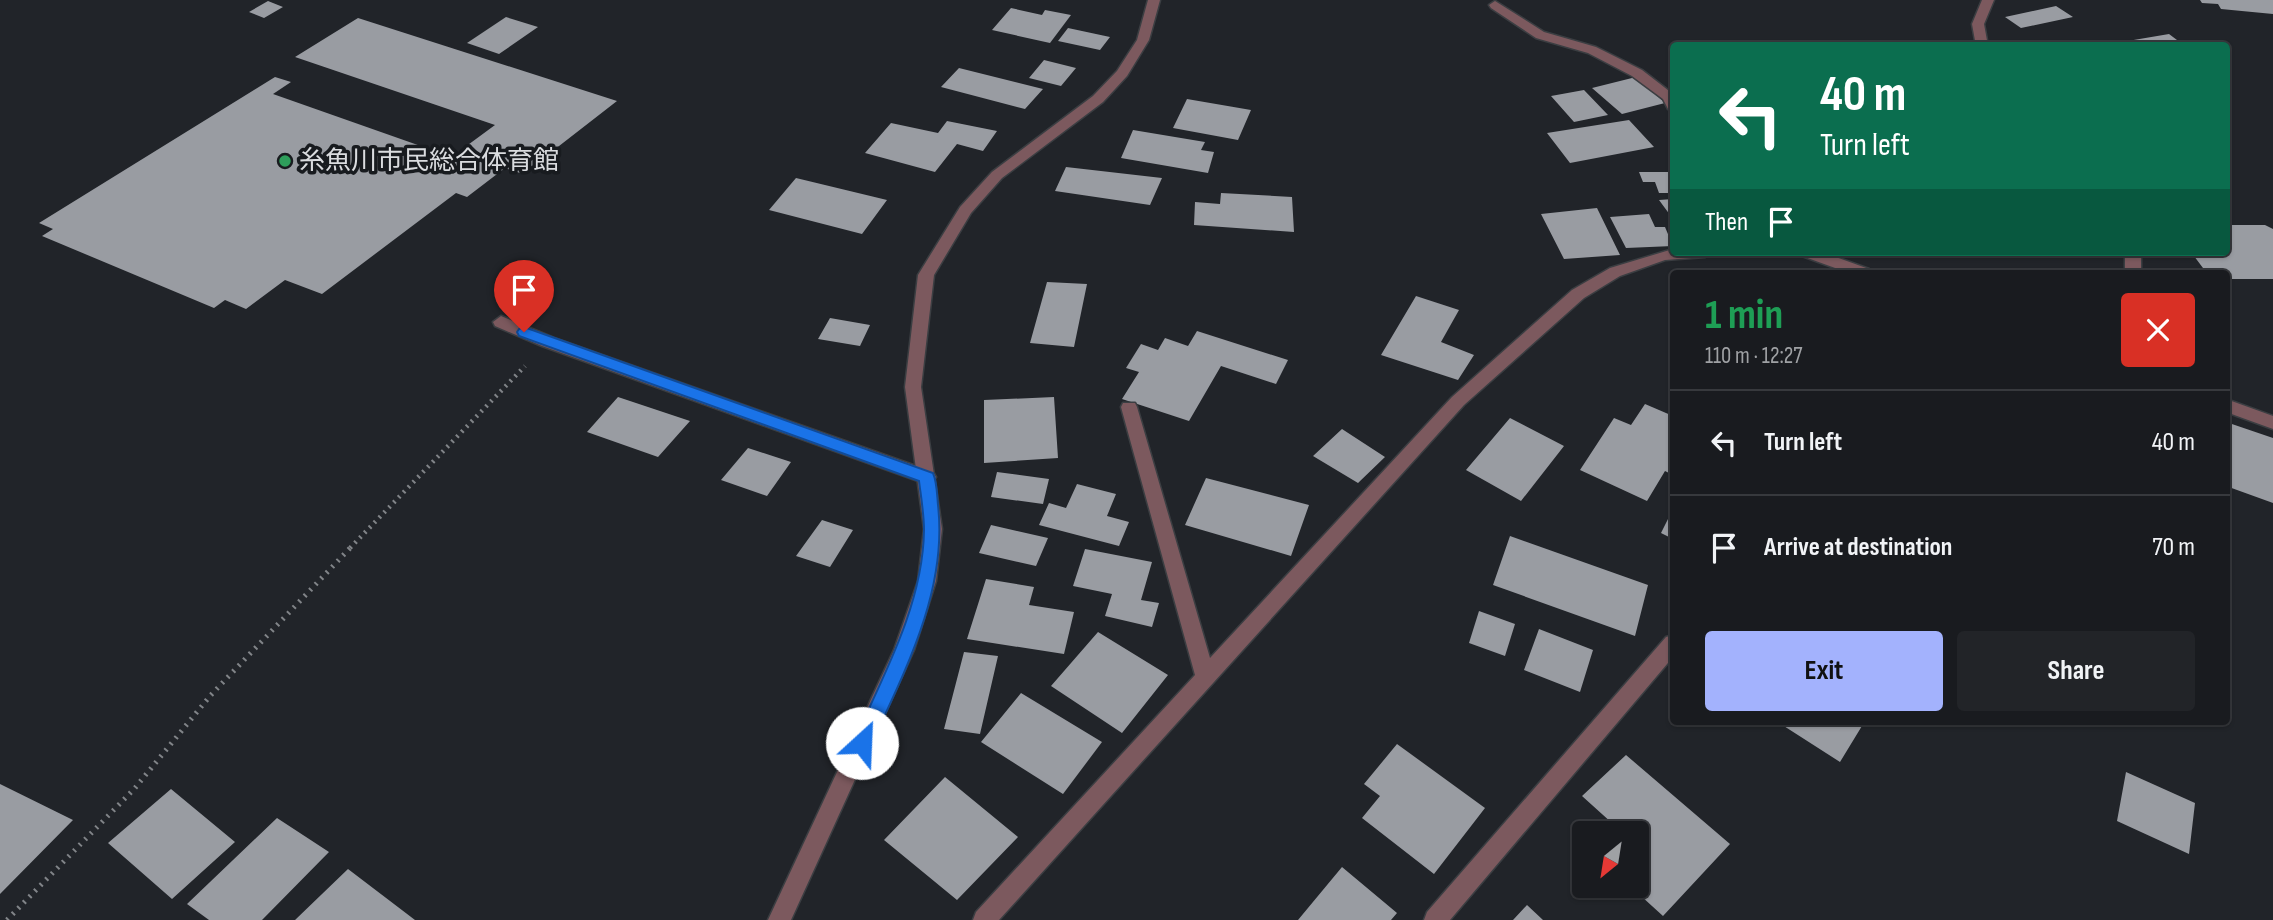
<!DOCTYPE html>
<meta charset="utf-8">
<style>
:root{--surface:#191b1f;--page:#222428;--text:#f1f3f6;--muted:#9fa1a4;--line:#37393d;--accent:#a3b2fd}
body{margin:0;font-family:"Sofia Sans Condensed","Noto Sans JP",sans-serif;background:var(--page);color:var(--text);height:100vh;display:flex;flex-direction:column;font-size:26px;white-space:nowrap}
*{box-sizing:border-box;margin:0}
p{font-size:23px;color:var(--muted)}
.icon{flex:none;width:38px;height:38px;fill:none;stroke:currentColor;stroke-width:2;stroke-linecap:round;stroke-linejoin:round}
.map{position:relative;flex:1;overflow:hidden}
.details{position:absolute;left:1670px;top:270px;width:560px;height:455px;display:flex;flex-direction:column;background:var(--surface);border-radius:7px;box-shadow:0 2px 5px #0004,0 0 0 2px var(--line)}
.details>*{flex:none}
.hud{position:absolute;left:1670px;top:42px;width:560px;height:214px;border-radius:7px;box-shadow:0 2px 5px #0004,0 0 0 2px var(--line);background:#0b6e4f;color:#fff;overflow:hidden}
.needle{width:46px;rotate:210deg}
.tools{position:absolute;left:1572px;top:821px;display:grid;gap:14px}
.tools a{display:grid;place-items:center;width:77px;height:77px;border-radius:7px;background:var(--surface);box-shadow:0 2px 5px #0004,0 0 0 2px var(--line);font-size:35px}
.pin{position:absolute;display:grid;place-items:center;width:60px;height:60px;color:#fff;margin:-72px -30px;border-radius:50% 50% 50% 0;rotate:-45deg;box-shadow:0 0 7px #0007}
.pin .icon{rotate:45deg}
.me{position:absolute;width:77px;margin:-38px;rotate:25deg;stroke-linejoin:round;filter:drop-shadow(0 0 5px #0008)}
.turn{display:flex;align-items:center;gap:24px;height:147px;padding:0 35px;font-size:32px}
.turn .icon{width:91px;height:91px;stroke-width:2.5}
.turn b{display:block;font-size:49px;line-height:60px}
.then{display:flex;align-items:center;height:66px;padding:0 35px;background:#0003;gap:14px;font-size:26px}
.round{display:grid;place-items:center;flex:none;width:74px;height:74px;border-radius:7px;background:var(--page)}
.overview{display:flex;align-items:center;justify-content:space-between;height:119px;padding:0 35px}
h1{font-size:42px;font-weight:700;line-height:52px;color:#1e9e55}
.action{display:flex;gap:14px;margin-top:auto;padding:14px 35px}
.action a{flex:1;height:80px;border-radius:7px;background:var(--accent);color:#111;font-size:28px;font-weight:700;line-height:80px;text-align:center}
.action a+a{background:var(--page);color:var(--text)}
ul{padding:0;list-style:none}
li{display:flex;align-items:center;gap:21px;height:105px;padding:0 35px;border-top:2px solid var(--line)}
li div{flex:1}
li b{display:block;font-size:26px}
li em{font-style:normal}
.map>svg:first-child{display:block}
</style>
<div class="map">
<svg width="2273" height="920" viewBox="0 0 2273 920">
<rect width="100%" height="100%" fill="#212429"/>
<path fill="#999ca2" d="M 2200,0 L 2273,0 L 2273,14 L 2221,9 L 2218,4 L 2202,3 Z
M 268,1 L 283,7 L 264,18 L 249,12 Z
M 2056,6 L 2073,17 L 2021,28 L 2005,17 Z
M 1011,8 L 1042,15 L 1045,10 L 1071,15 L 1050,43 L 992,30 Z
M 506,17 L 538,27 L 499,54 L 467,43 Z
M 358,18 L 617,101 L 523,174 L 505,168 L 467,197 L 456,193 L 322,294 L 285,280 L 246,309 L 225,300 L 214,308 L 42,236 L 53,229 L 39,223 L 275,77 L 291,82 L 273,94 L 432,150 L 422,157 L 442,164 L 495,125 L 295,57 Z
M 1068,28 L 1110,37 L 1100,50 L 1058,41 Z
M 2169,34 L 2185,46 L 2110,46 L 2110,44 Z
M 1044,60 L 1076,68 L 1061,86 L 1029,78 Z
M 959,68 L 1043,89 L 1025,109 L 941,87 Z
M 1636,77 L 1665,103 L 1622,114 L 1592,88 Z
M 1584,90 L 1608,115 L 1574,122 L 1551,96 Z
M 1187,99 L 1251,110 L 1238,140 L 1173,128 Z
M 1629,120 L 1654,147 L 1570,163 L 1547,133 Z
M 947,121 L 997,131 L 983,151 L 957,144 L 935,172 L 865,153 L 891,123 L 938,133 Z
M 1133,130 L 1205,142 L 1201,150 L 1214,152 L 1208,173 L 1121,158 Z
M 1066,167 L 1162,178 L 1150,205 L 1055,191 Z
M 1639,172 L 1673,172 L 1673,193 L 1659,193 L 1655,182 L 1643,182 Z
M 796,178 L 887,200 L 862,234 L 769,210 Z
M 1221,193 L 1292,197 L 1294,232 L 1194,225 L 1195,202 L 1220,204 Z
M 1673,199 L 1673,219 L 1659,200 Z
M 1597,208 L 1620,255 L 1564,259 L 1541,214 Z
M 1649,214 L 1655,227 L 1665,227 L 1673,246 L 1626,248 L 1610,217 Z
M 2226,225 L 2265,225 L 2273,229 L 2273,279 L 2226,279 L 2226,273 L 2222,273 L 2218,268 L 2203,268 L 2191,252 L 2226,252 Z
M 1047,282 L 1087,284 L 1074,347 L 1030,343 Z
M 1416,296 L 1459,310 L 1441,342 L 1474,355 L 1458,380 L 1381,355 Z
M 830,318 L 870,325 L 860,346 L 818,339 Z
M 1197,331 L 1288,360 L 1276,384 L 1221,366 L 1189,421 L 1122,399 L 1139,372 L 1126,368 L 1141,344 L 1158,350 L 1165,338 L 1188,346 Z
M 618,397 L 690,421 L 658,457 L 587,432 Z
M 1054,397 L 1058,458 L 984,463 L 984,400 Z
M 1645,404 L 1673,416 L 1673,475 L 1665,471 L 1647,501 L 1580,470 L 1614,418 L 1631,425 Z
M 1510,418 L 1564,446 L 1521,501 L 1466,470 Z
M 2226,422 L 2273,438 L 2273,503 L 2226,486 Z
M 1342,429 L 1385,457 L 1358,483 L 1313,456 Z
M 748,448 L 791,462 L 767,496 L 721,480 Z
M 997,472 L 1049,479 L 1043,504 L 991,497 Z
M 1206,478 L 1309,505 L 1291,556 L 1185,525 Z
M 1077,484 L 1116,494 L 1107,516 L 1129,522 L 1119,546 L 1039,525 L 1049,503 L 1066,508 Z
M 1673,509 L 1673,539 L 1661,533 Z
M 822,520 L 853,530 L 830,567 L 796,556 Z
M 991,525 L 1048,538 L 1036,566 L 979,553 Z
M 1510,536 L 1648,585 L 1635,636 L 1493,585 Z
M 1085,549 L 1152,562 L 1141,600 L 1159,603 L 1152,627 L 1105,616 L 1112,594 L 1073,586 Z
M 986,579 L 1034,587 L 1029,605 L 1074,612 L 1064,654 L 967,639 Z
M 1479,611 L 1515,624 L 1505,656 L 1469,643 Z
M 1539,629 L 1593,650 L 1580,692 L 1524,670 Z
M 1098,632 L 1168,675 L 1122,733 L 1051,686 Z
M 964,652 L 998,656 L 980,734 L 944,729 Z
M 1021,693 L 1102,742 L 1063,794 L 981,742 Z
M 1776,721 L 1865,721 L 1840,762 Z
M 1397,744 L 1485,808 L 1434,874 L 1362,818 L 1380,796 L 1364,784 Z
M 1626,755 L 1730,844 L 1663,916 L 1630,886 L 1636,886 L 1636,833 L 1623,833 L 1582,796 Z
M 2126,772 L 2195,803 L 2189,854 L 2117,821 Z
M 945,777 L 1018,837 L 957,900 L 884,840 Z
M 0,784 L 73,820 L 0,894 Z
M 171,789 L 235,842 L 172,899 L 108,843 Z
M 277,818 L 329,852 L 262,920 L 209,920 L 187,904 Z
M 1342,867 L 1397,913 L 1391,920 L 1298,920 Z
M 348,869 L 415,920 L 295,920 Z
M 1527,905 L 1543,920 L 1513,920 Z"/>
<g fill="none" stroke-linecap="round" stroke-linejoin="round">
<g stroke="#3b3e42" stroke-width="3">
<path id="minor" d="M 1982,0 L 1994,0 L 1984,24 L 1988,46 L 1976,46 L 1972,24 Z
M 1495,1 L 1544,32 L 1596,47 L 1642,70 L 1673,94 L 1673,110 L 1668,109 L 1663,99 L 1632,76 L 1588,53 L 1536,38 L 1491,8 L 1489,5 Z
M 1673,249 L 1673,252 L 1713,252 L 1705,257 L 1665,260 L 1620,276 L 1584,298 L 1464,405 L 999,920 L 973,920 L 976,912 L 1195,675 L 1121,407 L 1123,403 L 1135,403 L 1137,407 L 1210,658 L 1452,397 L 1572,290 L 1610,268 Z
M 1799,252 L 1822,252 L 1869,269 L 1872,273 L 1849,273 L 1802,256 Z
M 2125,252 L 2141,252 L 2141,273 L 2125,273 Z
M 501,316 L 554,338 L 933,472 L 936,477 L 933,482 L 921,482 L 542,346 L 495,326 L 493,322 Z
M 2226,399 L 2273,416 L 2273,429 L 2226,412 Z
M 1673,635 L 1673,657 L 1450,920 L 1424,920 L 1427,912 L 1666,637 Z"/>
</g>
<g stroke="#3b3e42" stroke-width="3">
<path id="tertiary" d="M 1148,0 L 1160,0 L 1149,40 L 1127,76 L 1103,102 L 1002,178 L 971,213 L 934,275 L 921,387 L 942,529 L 936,581 L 914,650 L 791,920 L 768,920 L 894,650 L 918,581 L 924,529 L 905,387 L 918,275 L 960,207 L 992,172 L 1093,96 L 1117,71 L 1137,40 Z"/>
</g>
<path stroke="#818488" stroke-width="4.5" stroke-dasharray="2 5" stroke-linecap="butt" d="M 350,548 L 525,366"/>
<path stroke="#818488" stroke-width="5" stroke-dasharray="2 6" stroke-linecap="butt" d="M 7,920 L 135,788 L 210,696 L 352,546"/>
<use href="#minor" fill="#7c595e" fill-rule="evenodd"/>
<use href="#tertiary" fill="#7c595e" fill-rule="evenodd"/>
</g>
<path fill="#1a73e8" stroke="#114b97" stroke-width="2" d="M 524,327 L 933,473 C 937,482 937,494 938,505 C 948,591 904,673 869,749 L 862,751 L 856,749 L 853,743 C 883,676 923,605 924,530 C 924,514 921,497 919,481 L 519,336 L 517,332 L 519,329 Z"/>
<circle fill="#2e9e5b" stroke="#181b1f" stroke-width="2.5" cx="285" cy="161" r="7"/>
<g text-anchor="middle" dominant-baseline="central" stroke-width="7" stroke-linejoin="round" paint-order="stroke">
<g font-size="26" fill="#dadcdf" stroke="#181b1f" text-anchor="start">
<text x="299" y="161">糸魚川市民総合体育館</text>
</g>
</g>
</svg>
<div class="tools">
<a><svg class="needle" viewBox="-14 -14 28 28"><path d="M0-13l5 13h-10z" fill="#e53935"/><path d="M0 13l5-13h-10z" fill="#9fa1a4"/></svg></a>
</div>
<div class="pin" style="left:524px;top:332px;background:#d93025"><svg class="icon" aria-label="arrive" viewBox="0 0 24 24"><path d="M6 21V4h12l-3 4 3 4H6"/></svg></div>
<svg class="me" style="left:862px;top:743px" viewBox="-20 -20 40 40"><circle r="19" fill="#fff"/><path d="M0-13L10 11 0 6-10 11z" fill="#1a73e8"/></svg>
<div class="hud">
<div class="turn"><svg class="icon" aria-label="left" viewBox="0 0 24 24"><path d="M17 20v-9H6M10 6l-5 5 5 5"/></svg><div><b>40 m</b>Turn left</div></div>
<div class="then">Then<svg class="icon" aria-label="arrive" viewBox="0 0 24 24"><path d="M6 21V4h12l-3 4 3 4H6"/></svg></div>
</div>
<section class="details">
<div class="overview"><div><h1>1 min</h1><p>110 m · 12:27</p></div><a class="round" style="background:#d93025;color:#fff"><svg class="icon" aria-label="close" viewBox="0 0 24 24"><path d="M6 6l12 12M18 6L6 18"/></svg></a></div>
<ul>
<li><svg class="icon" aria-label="left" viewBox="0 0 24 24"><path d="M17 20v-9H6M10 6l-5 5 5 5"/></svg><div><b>Turn left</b></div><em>40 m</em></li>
<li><svg class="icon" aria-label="arrive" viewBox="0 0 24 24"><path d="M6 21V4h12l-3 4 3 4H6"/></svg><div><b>Arrive at destination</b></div><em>70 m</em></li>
</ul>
<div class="action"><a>Exit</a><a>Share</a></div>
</section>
</div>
